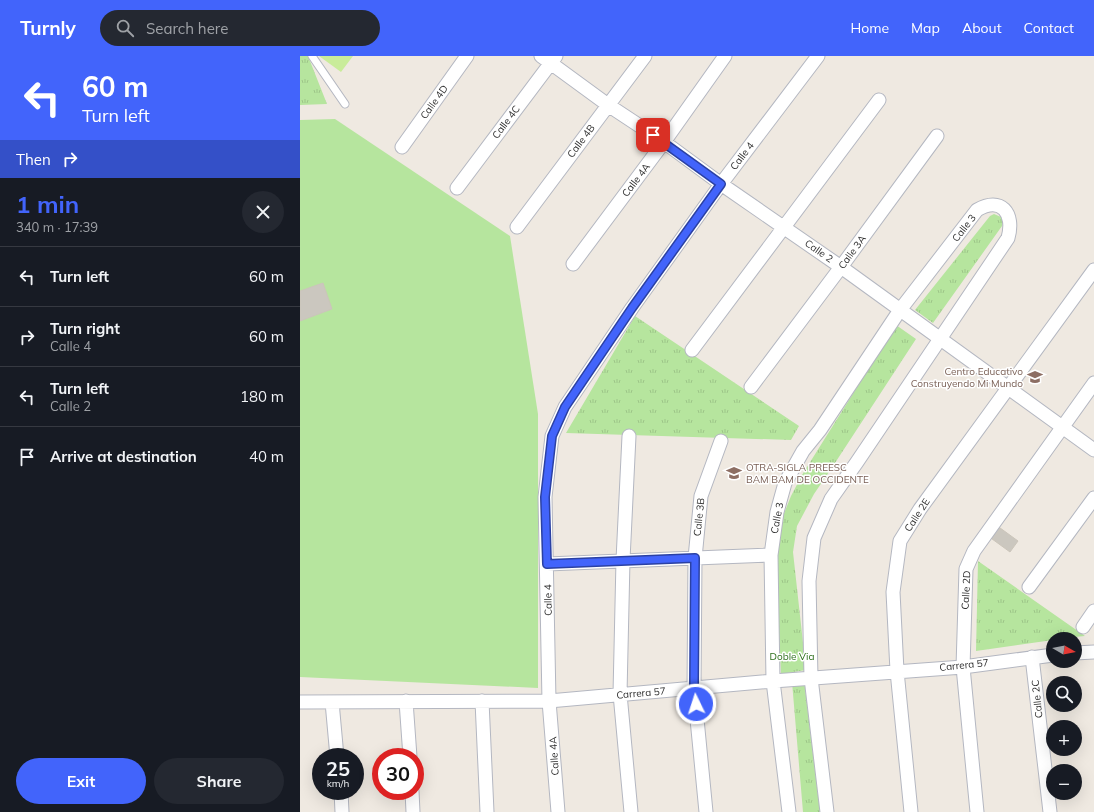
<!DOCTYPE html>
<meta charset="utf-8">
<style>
:root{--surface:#171b24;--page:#242831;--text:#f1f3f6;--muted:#9ea1a6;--line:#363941;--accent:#4264fb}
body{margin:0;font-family:Mulish,sans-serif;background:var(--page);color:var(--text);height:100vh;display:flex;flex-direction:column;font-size:15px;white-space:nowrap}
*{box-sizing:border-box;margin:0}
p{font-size:13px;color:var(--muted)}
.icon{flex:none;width:22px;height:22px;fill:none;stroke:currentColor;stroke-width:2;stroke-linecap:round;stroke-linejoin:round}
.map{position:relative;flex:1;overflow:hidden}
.sheet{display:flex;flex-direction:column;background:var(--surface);width:300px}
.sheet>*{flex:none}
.top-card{background:#4264fb;color:#fff;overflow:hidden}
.needle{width:26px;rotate:99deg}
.buttons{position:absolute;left:746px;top:576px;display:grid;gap:8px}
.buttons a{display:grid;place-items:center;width:36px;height:36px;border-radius:50%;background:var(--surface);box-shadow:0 4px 16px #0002;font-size:20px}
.speed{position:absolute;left:12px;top:692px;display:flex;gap:8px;font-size:20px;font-weight:700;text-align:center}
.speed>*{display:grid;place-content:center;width:52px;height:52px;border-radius:50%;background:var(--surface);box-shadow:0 4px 16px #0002;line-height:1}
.speed small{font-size:10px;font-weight:400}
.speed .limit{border:6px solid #d22;background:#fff;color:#111}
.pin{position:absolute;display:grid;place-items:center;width:34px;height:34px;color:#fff;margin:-17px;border-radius:8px;box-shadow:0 2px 6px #0006}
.me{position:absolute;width:44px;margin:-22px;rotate:356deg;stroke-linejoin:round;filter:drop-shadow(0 0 3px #0008)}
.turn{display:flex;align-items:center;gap:14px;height:84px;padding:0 16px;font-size:18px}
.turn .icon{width:52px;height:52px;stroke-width:2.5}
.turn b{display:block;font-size:28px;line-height:34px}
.then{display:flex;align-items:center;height:38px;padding:0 16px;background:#0003;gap:8px;font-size:15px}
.round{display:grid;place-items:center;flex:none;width:42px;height:42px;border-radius:21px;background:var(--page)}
.overview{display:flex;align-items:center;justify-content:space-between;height:68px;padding:0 16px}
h1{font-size:24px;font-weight:700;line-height:30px;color:var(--accent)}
.primary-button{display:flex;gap:8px;margin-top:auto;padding:8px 16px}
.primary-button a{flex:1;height:46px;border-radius:24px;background:var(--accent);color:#fff;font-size:16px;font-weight:700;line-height:46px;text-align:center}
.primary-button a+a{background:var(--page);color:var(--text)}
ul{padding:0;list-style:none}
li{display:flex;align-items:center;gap:12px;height:60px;padding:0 16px;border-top:1px solid var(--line)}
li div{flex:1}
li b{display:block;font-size:15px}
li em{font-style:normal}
header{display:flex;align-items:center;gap:24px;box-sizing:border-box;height:56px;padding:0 20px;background:var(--accent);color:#fff}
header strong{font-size:19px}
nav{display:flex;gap:22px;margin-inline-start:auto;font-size:14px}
.search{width:280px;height:36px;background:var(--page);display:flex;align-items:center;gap:10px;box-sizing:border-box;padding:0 14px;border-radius:22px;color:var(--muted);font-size:15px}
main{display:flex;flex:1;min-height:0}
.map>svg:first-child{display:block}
</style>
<header>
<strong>Turnly</strong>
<div class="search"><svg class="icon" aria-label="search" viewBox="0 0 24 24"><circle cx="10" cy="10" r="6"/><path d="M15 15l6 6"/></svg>Search here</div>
<nav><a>Home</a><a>Map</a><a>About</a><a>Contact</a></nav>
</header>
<main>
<section class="sheet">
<div class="top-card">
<div class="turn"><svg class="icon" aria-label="left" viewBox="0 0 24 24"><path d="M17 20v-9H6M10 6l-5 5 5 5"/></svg><div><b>60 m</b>Turn left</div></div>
<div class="then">Then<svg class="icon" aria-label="right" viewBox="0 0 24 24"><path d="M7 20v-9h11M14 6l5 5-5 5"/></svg></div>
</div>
<div class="overview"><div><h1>1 min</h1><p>340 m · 17:39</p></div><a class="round"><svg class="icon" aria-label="close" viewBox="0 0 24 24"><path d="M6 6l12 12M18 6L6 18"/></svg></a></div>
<ul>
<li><svg class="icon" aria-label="left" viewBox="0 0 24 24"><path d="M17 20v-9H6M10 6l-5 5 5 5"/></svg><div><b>Turn left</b></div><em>60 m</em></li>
<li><svg class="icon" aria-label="right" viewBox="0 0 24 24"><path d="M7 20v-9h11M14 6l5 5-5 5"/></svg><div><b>Turn right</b><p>Calle 4</p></div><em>60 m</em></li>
<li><svg class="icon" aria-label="left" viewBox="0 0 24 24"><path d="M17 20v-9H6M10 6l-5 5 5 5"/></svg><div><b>Turn left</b><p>Calle 2</p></div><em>180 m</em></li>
<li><svg class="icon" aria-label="arrive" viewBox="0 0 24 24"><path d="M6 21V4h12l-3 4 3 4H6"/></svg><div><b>Arrive at destination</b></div><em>40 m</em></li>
</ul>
<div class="primary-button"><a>Exit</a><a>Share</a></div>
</section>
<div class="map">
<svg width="794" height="756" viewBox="0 0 794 756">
<defs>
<pattern id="park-tufts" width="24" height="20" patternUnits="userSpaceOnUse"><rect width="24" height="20" fill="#b6e59e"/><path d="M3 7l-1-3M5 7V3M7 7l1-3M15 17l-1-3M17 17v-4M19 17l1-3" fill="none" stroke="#9dc588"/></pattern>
</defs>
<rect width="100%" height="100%" fill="#efe9e1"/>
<path fill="#b6e59e" d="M 35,63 L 210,180 L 238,358 L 238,632 L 0,621 L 0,64 Z"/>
<path fill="url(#park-tufts)" d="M 0,0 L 8,0 L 27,48 L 0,49 Z
M 694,158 L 701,161 L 703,166 L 702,170 L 633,267 L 615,254 L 690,160 Z
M 335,260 L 499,370 L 491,384 L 266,377 Z
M 596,269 L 616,283 L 533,410 L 514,438 L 497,470 L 493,496 L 506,614 L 481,618 L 476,502 L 481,465 L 491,440 L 502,419 Z
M 678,505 L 785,580 L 753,583 L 753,584 L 676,595 Z
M 504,624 L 520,756 L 503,756 L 492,626 Z"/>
<path fill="#c9ec9a" d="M 19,0 L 53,0 L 41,16 Z"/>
<path fill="#cbc7bf" stroke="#cbc5ba" d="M 23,227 L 32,253 L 0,265 L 0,235 Z
M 696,469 L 718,485 L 710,496 L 688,480 Z"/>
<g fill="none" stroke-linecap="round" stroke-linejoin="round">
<g stroke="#b4b7c1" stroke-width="9">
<path id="service" d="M 12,0 L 45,48"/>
</g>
<g stroke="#b4b7c1" stroke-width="15">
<path id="minor" d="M 241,0 L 308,49 L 364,86 L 421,128 L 541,211 L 794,394
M 102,91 L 167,0
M 157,132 L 256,0
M 217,171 L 345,0
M 273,208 L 364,86 L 425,0
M 392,294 L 579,44
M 451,331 L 541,211 L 637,80
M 329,380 L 323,504 L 320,638 L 331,756
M 247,508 L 471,499
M 729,531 L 794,442
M 783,571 L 794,555
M 775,597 L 794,596
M 732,601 L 750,756
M 106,645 L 110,701
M 182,645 L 187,756
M 0,646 L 249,645 L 473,625 L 663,611 L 753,599
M 32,646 L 37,701
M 41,735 L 42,756
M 112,735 L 113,756
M 258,756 L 249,645 L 245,441 L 252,380 L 265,351 L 332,252 L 421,128 L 518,0
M 406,756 L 394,632 L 395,502 L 401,440 L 421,385
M 489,756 L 473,625 L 471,499 L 477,456 L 485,427 L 503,395 L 520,374 L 600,254 L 677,154 C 701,140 715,157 708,182 L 557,406 L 531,443 L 514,482 L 509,525 L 511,622 L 527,756
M 611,756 L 597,615 L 593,536 L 600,485 L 620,453 L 794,214
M 677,756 L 663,611 L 666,513 L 674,495 L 794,327"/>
</g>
<use href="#service" stroke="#fff" stroke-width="7"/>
<use href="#minor" stroke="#fff" stroke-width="13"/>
</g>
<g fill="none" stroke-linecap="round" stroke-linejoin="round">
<g stroke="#2b41a3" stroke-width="10">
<path id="route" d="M 353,79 L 421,128 L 332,252 L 265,351 L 252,380 L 245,441 L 247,508 L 395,502 L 394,632 L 396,648"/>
</g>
<use href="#route" stroke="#4264fb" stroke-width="7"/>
</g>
<defs>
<g id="school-bare" transform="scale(1.2)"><path d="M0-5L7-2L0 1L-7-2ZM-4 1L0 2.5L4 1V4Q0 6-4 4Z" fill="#8d6e63" stroke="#fff" stroke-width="2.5" paint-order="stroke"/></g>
</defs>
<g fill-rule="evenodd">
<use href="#school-bare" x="735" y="321"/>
<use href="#school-bare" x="434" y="417"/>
</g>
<g text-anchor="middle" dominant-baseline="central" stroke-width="3" stroke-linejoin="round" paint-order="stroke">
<g font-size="10" fill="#2e2e2e" stroke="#fff">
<text transform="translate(134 46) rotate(-54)">Calle 4D</text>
<text transform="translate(206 66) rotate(-53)">Calle 4C</text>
<text transform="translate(281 85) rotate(-53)">Calle 4B</text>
<text transform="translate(442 100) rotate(-53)">Calle 4</text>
<text transform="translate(336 124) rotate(-53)">Calle 4A</text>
<text transform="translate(664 172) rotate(-52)">Calle 3</text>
<text transform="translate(519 195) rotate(35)">Calle 2</text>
<text transform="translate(552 196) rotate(-54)">Calle 3A</text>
<text transform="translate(617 459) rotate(-57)">Calle 2E</text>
<text transform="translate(399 461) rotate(-84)">Calle 3B</text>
<text transform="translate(477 462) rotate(-79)">Calle 3</text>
<text transform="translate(666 534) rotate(-87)">Calle 2D</text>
<text transform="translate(248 544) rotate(-91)">Calle 4</text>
<text transform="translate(664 609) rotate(-6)">Carrera 57</text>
<text transform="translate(341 637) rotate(-5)">Carrera 57</text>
<text transform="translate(737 643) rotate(-96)">Calle 2C</text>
<text transform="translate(254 700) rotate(-94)">Calle 4A</text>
</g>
<g font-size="10" fill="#785e54" stroke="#fff" text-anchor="end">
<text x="723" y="315">Centro Educativo<tspan x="723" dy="12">Construyendo Mi Mundo</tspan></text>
<text x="446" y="411" text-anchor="start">OTRA-SIGLA PREESC<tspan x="446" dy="12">BAM BAM DE OCCIDENTE</tspan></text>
</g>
<g font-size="10" fill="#2c6e1b" stroke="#fff">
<text x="492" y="600">Doble Via</text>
</g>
</g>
</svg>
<div class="buttons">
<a><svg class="needle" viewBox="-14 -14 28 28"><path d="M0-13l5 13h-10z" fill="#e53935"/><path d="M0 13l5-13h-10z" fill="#9ea1a6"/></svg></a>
<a><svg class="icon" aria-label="search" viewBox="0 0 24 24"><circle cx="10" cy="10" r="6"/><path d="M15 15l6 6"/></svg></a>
<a>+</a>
<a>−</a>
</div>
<div class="speed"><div>25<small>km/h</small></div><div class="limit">30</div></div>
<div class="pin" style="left:353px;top:79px;background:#d93025"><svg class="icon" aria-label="arrive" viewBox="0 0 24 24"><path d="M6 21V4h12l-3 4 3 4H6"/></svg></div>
<svg class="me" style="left:396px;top:648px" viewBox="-20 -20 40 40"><circle r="17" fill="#4264fb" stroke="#fff" stroke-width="3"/><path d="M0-11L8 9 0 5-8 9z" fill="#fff"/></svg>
</div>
</main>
